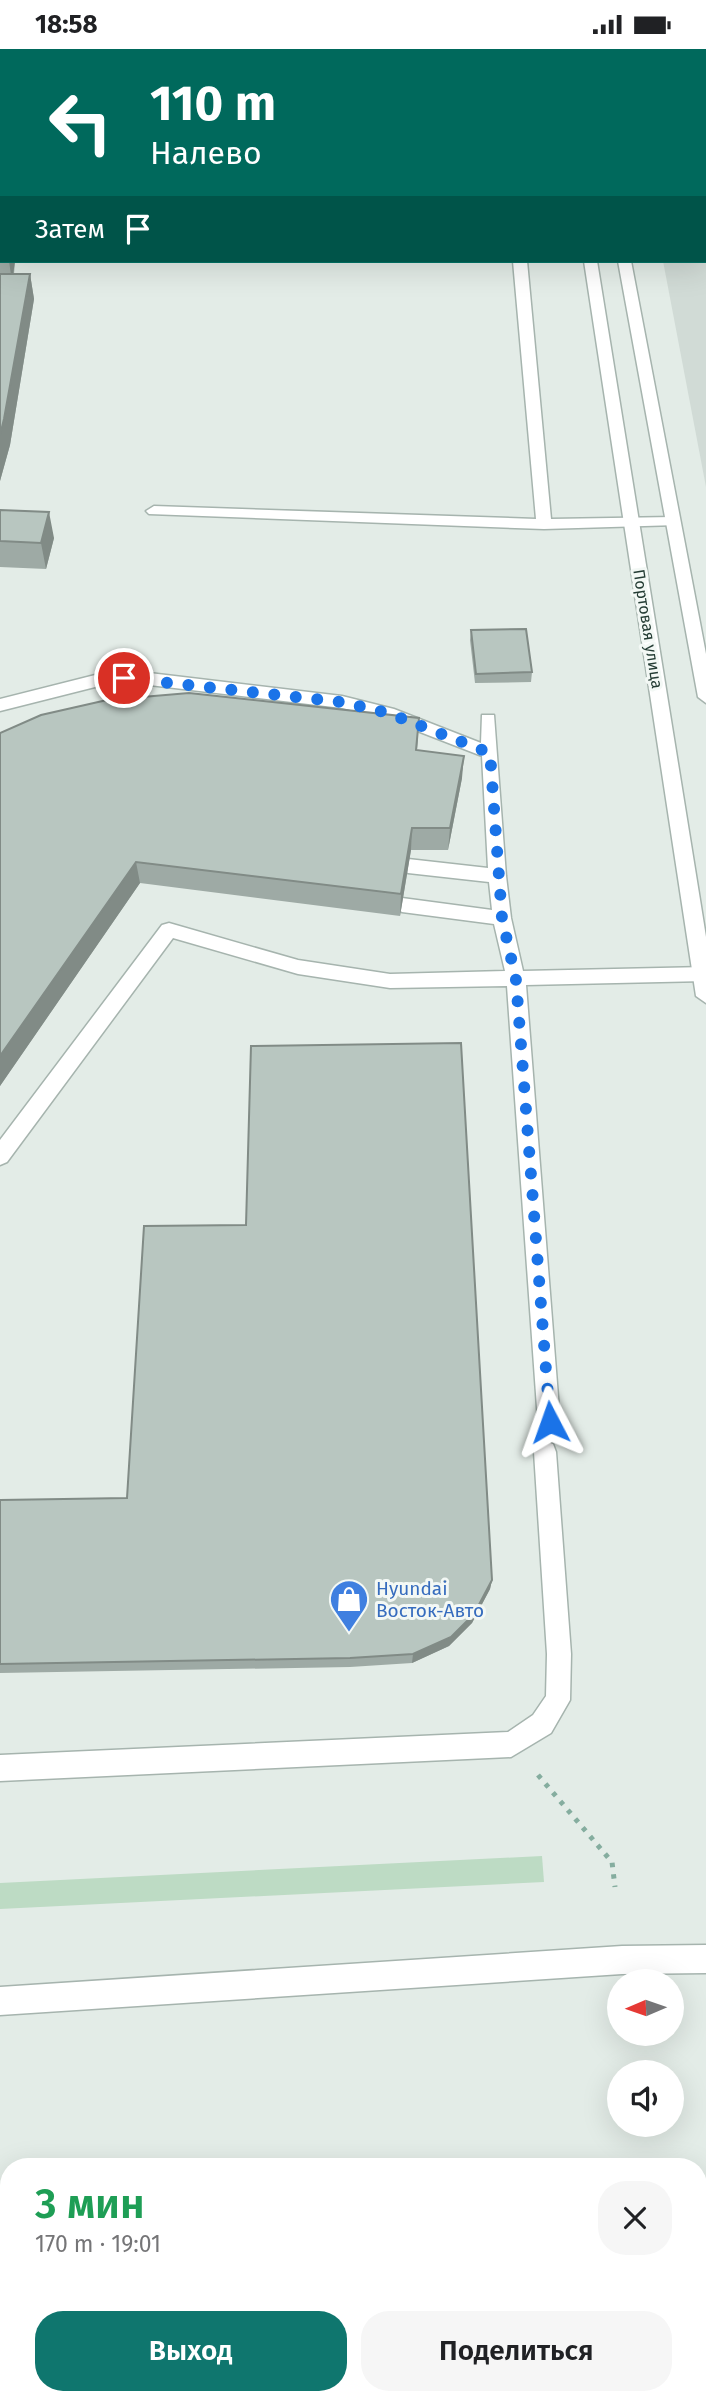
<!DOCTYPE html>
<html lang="ru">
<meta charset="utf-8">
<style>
:root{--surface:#fff;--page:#f6f6f6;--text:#202124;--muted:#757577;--accent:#0f766e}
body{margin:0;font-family:"Fira Sans",sans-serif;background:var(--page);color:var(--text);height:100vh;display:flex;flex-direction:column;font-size:26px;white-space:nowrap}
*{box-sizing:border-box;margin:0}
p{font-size:23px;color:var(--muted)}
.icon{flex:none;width:38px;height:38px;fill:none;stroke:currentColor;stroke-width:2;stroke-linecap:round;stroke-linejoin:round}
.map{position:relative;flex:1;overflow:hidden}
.side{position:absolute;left:0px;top:2109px;width:707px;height:247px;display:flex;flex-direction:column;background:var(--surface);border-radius:28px 28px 0 0;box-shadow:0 7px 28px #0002}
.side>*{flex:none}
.banner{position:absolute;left:0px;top:0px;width:707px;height:214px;box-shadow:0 7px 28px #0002;background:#00695c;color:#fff;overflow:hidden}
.needle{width:46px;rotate:268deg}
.buttons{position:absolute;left:607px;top:1920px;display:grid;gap:14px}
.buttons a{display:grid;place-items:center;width:77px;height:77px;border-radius:50%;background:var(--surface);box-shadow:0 7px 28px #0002;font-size:35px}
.pin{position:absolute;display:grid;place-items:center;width:60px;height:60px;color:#fff;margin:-30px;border:4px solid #fff;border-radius:50%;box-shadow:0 2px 7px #0007}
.me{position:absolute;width:77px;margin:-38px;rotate:356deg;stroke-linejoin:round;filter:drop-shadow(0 0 5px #0008)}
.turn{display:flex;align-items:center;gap:24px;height:147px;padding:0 35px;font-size:32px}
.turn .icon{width:91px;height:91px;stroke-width:2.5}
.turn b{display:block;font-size:49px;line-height:60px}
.then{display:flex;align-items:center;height:66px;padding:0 35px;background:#0003;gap:14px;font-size:26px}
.round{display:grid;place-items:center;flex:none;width:74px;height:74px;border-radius:28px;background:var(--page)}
.overview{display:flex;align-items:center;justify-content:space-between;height:119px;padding:0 35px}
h1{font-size:42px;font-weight:600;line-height:52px;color:#1e9e55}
.action{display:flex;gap:14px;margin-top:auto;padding:14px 35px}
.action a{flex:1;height:80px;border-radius:28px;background:var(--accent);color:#fff;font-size:28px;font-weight:600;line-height:80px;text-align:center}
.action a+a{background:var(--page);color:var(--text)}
.status{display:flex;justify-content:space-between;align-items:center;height:49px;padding:0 35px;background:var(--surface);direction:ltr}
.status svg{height:19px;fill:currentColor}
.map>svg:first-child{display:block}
</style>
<div class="status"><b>18:58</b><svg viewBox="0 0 49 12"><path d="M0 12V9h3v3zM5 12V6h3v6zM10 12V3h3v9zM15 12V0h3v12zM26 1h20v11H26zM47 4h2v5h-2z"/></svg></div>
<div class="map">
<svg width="706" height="2355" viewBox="0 0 706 2355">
<rect width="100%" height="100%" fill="#e3ece7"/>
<path fill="#d1dbd6" d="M 622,0 L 706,0 L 706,438 L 663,212 L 705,212 L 705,2 Z"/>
<path fill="#bddbc4" d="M 542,1807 L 544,1833 L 0,1860 L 0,1834 Z"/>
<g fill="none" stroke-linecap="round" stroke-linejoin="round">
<g stroke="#a6b4ae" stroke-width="3">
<path id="service" d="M 215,0 L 227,0 L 227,2 L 215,2 Z
M 491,0 L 503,0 L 503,2 L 491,2 Z
M 513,212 L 527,212 L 551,470 L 673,468 L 678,470 L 678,476 L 544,480 L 149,465 L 146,462 L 154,457 L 536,470 Z
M 107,623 L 141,623 L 342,647 L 394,660 L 481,694 L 482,666 L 494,666 L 506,827 L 511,869 L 523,922 L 706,918 L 706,932 L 526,936 L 560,1373 L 557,1380 L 549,1383 L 541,1380 L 538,1373 L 507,937 L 390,939 L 298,925 L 173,889 L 7,1113 L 0,1116 L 0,1091 L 162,876 L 169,874 L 298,911 L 390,925 L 505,922 L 494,875 L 402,863 L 393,856 L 402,849 L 492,861 L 489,833 L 408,824 L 399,817 L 408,810 L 488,819 L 482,707 L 384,669 L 342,659 L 141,635 L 107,635 L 0,662 L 0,650 Z
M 545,1392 L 553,1395 L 556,1403 L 571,1605 L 570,1651 L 551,1684 L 511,1708 L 0,1732 L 0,1706 L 508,1683 L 533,1666 L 546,1647 L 547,1605 L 534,1403 L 537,1395 Z
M 9,2186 L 9,2216 L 0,2218 L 0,2188 Z
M 340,2347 L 377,2347 L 380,2355 L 343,2355 Z"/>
</g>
<g stroke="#a6b4ae" stroke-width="3">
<path id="minor" d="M 552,0 L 564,0 L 564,2 L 552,2 Z
M 579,0 L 591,0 L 591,2 L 579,2 Z
M 584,212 L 597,212 L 706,888 L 706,954 L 696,947 Z
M 618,212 L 631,212 L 706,605 L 706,654 L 698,648 Z"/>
</g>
<g stroke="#a6b4ae" stroke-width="3">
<path id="tertiary" d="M 706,1896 L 706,1924 L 622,1925 L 0,1966 L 0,1938 L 622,1897 Z"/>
</g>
<path stroke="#85ad9f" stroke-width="5" stroke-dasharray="4.5 7" stroke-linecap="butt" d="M 538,1726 L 612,1813 L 615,1838"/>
<use href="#service" fill="#fff" fill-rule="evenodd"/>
<use href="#minor" fill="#fff" fill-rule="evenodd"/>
<use href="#tertiary" fill="#fff" fill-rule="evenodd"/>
</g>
<path fill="#9eaaa5" d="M 0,0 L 2,2 L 2,45 L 0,45 Z
M 370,0 L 466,0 L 466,2 L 370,2 Z
M 0,82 L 2,83 L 2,212 L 15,212 L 14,225 L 30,225 L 34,250 L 10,396 L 0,432 Z
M 705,126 L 706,126 L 706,190 L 705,187 Z
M 0,461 L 54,489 L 46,520 L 0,518 Z
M 471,581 L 532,623 L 531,633 L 475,634 L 470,591 Z
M 0,684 L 418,691 L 417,701 L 462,729 L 448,801 L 411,801 L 400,867 L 140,834 L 0,1037 Z
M 0,1451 L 492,1531 L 490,1540 L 472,1574 L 449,1597 L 412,1614 L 350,1618 L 0,1624 Z"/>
<path fill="#818b86" d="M 9,212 L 15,212 L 12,233 Z
M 30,225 L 34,250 L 10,396 L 0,432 L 0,386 Z
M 49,463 L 54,489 L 46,520 L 41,494 Z
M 464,707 L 462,729 L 448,801 L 450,779 Z
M 412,779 L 411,801 L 400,867 L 401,845 Z
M 136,813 L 140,834 L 0,1037 L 0,1007 Z
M 492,1531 L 490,1540 L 472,1574 L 449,1597 L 412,1614 L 413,1605 Z
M 152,2347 L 158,2347 L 169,2355 L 162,2355 Z"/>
<path fill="#b8c6c0" stroke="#818b86" stroke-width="2" d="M 0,0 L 126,0 L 126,2 L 2,2 L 2,23 L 0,23 Z
M 2,95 L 2,207 L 0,207 L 0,96 Z
M 0,225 L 30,225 L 4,370 L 0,386 Z
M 0,461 L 49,463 L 41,494 L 0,492 Z
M 526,580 L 532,623 L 476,625 L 471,581 Z
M 189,644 L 419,669 L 416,701 L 464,707 L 450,779 L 412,779 L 401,845 L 136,813 L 0,1007 L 0,684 L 41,666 L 107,651 Z
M 461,994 L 492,1531 L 474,1565 L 451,1588 L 413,1605 L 350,1609 L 0,1615 L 0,1451 L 127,1449 L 144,1177 L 246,1176 L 251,997 Z
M 58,2347 L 152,2347 L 162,2355 L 54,2355 Z"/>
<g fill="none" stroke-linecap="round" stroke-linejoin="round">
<path stroke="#1a73e8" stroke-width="12" stroke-dasharray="0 21.6" d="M 124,629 L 342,653 L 388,664 L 490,704 L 502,869 L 516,931 L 550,1373"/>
</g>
<defs>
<g id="shop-pin" transform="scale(2.0125)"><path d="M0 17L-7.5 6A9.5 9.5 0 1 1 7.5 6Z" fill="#3f7fe0" stroke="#f3f8f5"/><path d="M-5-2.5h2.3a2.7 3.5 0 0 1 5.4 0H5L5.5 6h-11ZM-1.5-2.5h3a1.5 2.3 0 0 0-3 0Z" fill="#fff"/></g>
</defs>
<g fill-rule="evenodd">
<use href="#shop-pin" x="349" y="1550"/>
</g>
<g text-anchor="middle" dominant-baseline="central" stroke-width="6" stroke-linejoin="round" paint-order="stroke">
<g font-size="16" fill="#243c34" stroke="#f3f8f5">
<text transform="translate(648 580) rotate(81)">Портовая улица</text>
</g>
<g font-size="19" fill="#366cbe" stroke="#f3f8f5" text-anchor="start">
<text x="376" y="1539">Hyundai<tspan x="376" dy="22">Восток-Авто</tspan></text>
</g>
</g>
</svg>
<div class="buttons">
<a><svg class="needle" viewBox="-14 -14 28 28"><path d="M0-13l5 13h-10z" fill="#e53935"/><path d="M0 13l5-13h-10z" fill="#757577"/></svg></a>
<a><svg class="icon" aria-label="sound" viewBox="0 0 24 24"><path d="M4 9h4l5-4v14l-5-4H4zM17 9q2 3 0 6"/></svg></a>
</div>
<div class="pin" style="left:124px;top:629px;background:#d93025"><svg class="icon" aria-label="arrive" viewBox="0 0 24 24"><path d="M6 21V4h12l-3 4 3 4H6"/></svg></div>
<svg class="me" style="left:550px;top:1373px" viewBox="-20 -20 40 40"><path d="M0-17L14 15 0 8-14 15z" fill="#1a73e8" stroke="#fff" stroke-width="4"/></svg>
<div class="banner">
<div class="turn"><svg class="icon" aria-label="left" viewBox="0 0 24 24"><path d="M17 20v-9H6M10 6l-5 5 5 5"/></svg><div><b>110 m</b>Налево</div></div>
<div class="then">Затем<svg class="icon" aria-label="arrive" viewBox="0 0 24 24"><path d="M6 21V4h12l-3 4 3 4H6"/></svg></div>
</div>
<section class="side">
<div class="overview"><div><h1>3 мин</h1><p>170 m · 19:01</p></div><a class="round"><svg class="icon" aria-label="close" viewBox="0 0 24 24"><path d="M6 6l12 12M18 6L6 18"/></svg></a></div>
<div class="action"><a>Выход</a><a>Поделиться</a></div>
</section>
</div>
